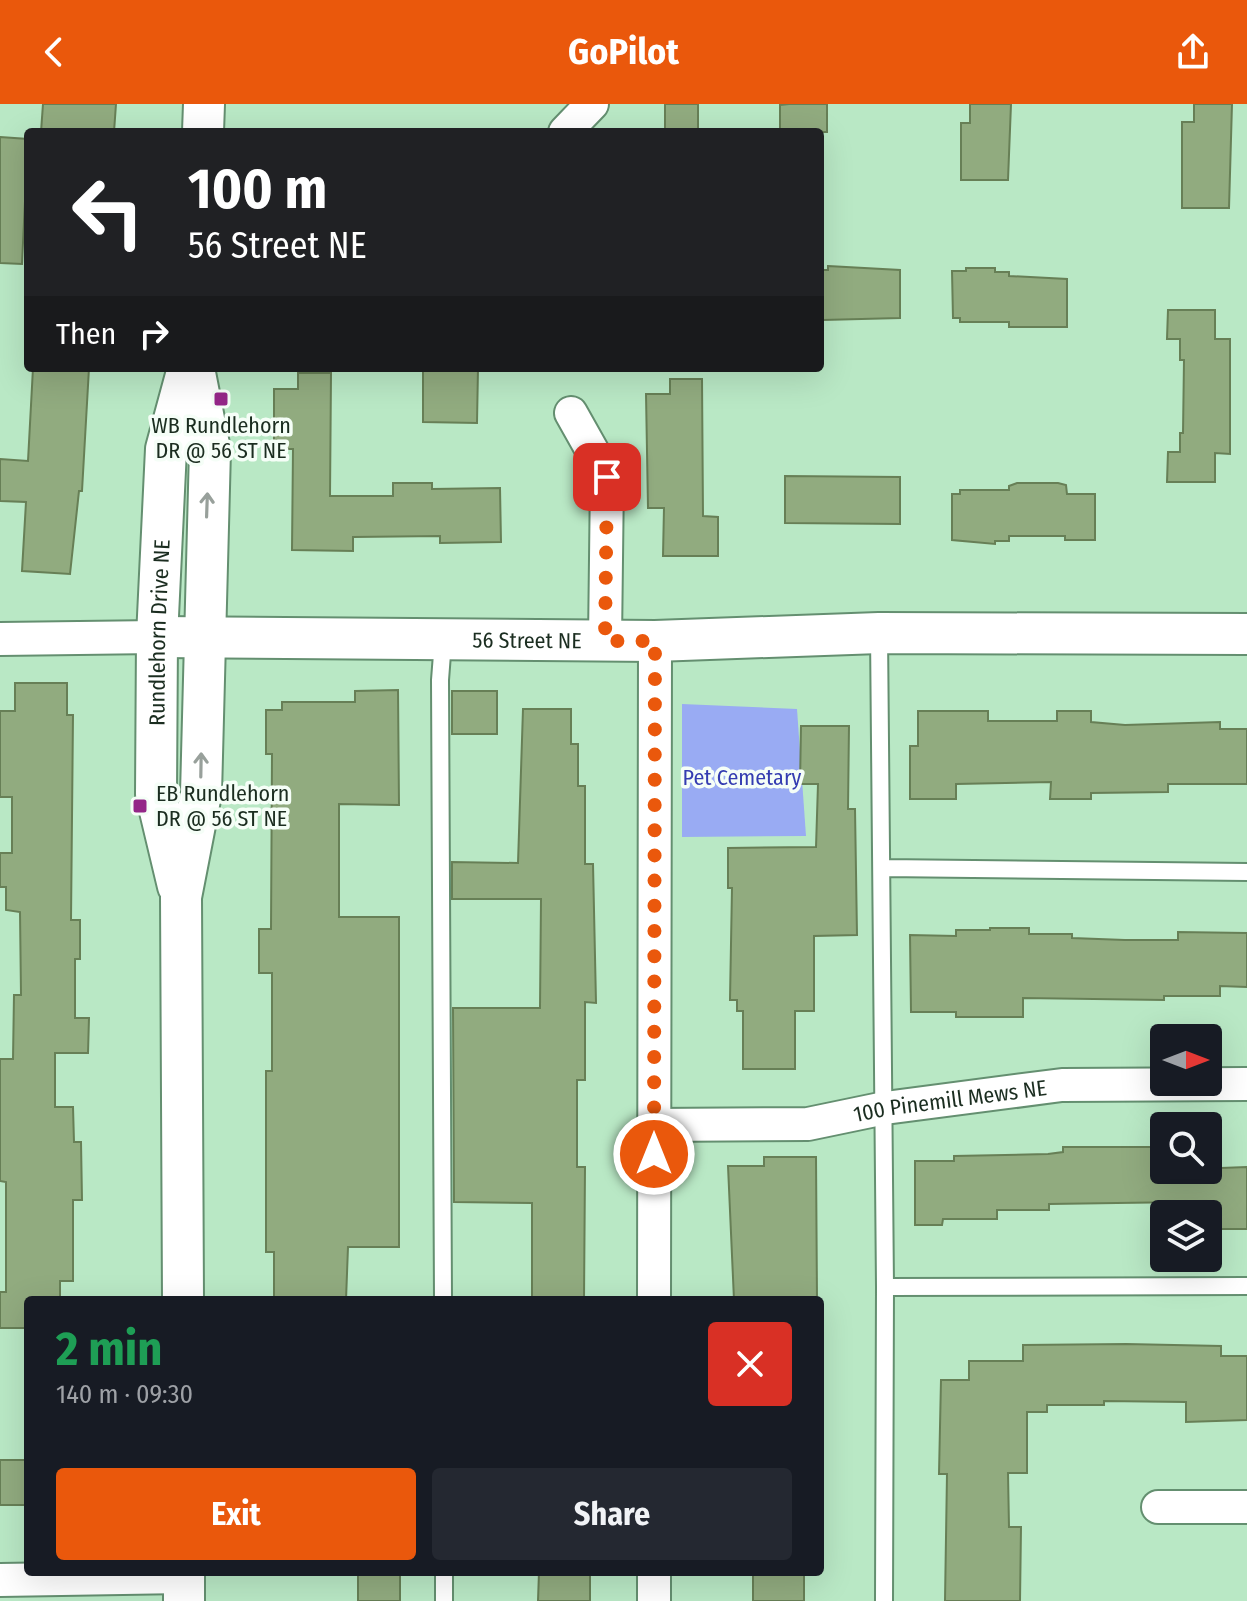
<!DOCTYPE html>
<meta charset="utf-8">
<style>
:root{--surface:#171b24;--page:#242831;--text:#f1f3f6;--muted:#9ea1a6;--accent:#ea580c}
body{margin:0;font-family:"Fira Sans Condensed",sans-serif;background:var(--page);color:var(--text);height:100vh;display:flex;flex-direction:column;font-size:30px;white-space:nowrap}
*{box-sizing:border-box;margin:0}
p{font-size:26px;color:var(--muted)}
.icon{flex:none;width:44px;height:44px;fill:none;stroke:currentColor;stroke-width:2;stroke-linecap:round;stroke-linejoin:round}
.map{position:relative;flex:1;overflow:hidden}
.panel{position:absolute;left:24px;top:1192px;width:800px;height:280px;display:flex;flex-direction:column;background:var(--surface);border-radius:8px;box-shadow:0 8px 32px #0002}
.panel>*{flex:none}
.guide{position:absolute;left:24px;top:24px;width:800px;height:244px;border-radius:8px;box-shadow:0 8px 32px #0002;background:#202124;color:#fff;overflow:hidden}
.needle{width:52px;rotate:90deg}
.fabs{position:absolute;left:1150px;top:920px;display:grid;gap:16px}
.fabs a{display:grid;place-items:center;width:72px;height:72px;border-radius:8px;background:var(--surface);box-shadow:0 8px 32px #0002;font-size:40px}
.pin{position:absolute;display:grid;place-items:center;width:68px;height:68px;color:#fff;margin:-34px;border-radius:16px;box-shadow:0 4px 12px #0006}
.me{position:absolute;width:88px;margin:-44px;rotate:0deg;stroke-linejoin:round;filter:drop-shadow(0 0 6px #0008)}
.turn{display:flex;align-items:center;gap:28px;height:168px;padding:0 32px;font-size:36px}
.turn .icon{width:104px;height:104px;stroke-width:2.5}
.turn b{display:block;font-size:56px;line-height:68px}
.then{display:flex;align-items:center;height:76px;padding:0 32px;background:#0003;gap:16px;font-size:30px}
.round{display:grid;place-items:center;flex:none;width:84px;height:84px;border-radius:8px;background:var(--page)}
.overview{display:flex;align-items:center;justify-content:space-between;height:136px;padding:0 32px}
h1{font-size:48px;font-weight:700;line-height:60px;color:#1e9e55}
.primary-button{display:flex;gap:16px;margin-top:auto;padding:16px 32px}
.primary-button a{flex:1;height:92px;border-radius:8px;background:var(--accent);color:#fff;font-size:32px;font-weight:700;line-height:92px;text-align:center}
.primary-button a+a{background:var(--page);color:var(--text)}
header{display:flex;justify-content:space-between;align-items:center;height:104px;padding:0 32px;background:var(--accent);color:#fff;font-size:36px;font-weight:700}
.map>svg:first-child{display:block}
</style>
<header><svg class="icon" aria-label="back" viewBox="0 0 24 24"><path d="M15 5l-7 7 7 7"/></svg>GoPilot<svg class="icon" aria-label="share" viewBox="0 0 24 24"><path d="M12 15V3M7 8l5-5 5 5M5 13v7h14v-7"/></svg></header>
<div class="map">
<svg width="1247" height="1497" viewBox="0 0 1247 1497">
<rect width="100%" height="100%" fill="#b9e8c5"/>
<path fill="#99abf3" d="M 682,600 L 797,605 L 806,732 L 682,733 Z"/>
<path fill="#91ab7f" stroke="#677f56" stroke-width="2" d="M 43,0 L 116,0 L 114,28 L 41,28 Z
M 665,0 L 698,0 L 698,28 L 665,28 Z
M 789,0 L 827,0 L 827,28 L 780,28 L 780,1 Z
M 970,0 L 1011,0 L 1008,76 L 961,76 L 961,19 L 970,19 Z
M 1194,0 L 1232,0 L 1229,104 L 1182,104 L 1182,18 L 1194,18 Z
M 0,33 L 28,35 L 22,160 L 0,159 Z
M 828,162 L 900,166 L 900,214 L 823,216 L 820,166 L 828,166 Z
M 966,164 L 995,164 L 995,168 L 1009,168 L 1009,172 L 1067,175 L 1067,223 L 1009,223 L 1009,218 L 960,218 L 960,214 L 953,214 L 952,167 L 966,167 Z
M 1168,206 L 1215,206 L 1215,235 L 1230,235 L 1230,350 L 1215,349 L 1215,378 L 1167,378 L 1168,348 L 1180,348 L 1180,329 L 1183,329 L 1184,256 L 1180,256 L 1180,235 L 1167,235 Z
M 33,264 L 89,264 L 82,387 L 79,387 L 70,470 L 22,467 L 26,398 L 0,397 L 0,355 L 28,357 Z
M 423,264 L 478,264 L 477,319 L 423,318 Z
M 298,269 L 331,269 L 330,392 L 393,392 L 393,379 L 432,379 L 432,385 L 500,384 L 501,438 L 440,439 L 440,432 L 353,433 L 353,447 L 292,446 L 293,345 L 274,345 L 274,285 L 298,285 Z
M 670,275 L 702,275 L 703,412 L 718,413 L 718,452 L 663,452 L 664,404 L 648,404 L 646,290 L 670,290 Z
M 785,372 L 900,373 L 900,420 L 785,419 Z
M 1017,379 L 1058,379 L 1066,381 L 1067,390 L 1095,390 L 1095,436 L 1065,436 L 1065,432 L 1009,432 L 1009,437 L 995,437 L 995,440 L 952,436 L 952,390 L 960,390 L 960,386 L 1009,386 L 1009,382 Z
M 15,579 L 67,579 L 67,611 L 73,611 L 71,816 L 80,816 L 80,855 L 75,855 L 75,914 L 89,914 L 88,949 L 55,949 L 55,1003 L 73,1003 L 74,1038 L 81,1038 L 82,1096 L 73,1096 L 73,1177 L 60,1177 L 60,1196 L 28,1196 L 28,1224 L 0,1224 L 0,1188 L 6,1188 L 6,1078 L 0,1077 L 0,955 L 13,955 L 14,891 L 21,891 L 20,808 L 6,806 L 6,783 L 0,783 L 0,749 L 12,749 L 12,693 L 0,693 L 0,607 L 15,607 Z
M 398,586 L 399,701 L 339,700 L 339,813 L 399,813 L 399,1143 L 348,1143 L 346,1196 L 274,1196 L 274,1148 L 266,1148 L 266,967 L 272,967 L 272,869 L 259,869 L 259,825 L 271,825 L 272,650 L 266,650 L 266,606 L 282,606 L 282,598 L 355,598 L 355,587 Z
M 452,587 L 497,587 L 497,630 L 452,630 Z
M 523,605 L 571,605 L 571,640 L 578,640 L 578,682 L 585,682 L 585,760 L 593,760 L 596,899 L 585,898 L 585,976 L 577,976 L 577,1063 L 585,1063 L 584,1196 L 532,1196 L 532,1099 L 454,1098 L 453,904 L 540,904 L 541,795 L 452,795 L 452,758 L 518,759 Z
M 918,607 L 988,607 L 988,617 L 1057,617 L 1057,607 L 1091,607 L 1091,618 L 1125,621 L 1220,618 L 1220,625 L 1247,625 L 1247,680 L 1168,680 L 1168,688 L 1091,689 L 1091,695 L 1050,695 L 1051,678 L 956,680 L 956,695 L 910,695 L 910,642 L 918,642 Z
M 801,622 L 849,622 L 848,705 L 855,705 L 857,831 L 814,832 L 814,907 L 795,907 L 795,965 L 743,965 L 743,907 L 737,907 L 737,896 L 730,896 L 732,784 L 728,784 L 728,744 L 816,743 L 818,680 L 800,680 Z
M 990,824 L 1029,824 L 1029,830 L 1072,830 L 1072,834 L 1125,836 L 1178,836 L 1178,828 L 1247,829 L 1247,883 L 1220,882 L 1220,892 L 1164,892 L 1164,896 L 1023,894 L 1023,913 L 956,913 L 956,908 L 911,908 L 910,831 L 956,832 L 956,826 L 990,826 Z
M 1063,1043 L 1164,1043 L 1164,1066 L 1208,1066 L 1208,1048 L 1221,1048 L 1221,1064 L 1247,1063 L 1247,1125 L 1208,1125 L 1208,1110 L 1185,1110 L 1185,1098 L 1049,1100 L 1049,1106 L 997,1106 L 997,1115 L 943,1115 L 942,1121 L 915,1121 L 915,1057 L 954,1057 L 954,1052 L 1048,1050 L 1063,1048 Z
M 764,1053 L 816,1053 L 817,1196 L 734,1196 L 728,1062 L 764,1062 Z
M 1126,1240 L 1221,1242 L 1221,1252 L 1247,1252 L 1247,1316 L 1186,1318 L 1186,1298 L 1104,1297 L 1104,1301 L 1047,1301 L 1047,1308 L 1027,1308 L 1027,1369 L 1008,1369 L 1009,1423 L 1021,1423 L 1020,1497 L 945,1497 L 947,1370 L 939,1370 L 941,1276 L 969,1276 L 969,1257 L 1023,1257 L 1023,1241 Z
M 0,1356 L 28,1356 L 28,1401 L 0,1401 Z
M 539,1468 L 590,1468 L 590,1497 L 538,1497 Z
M 753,1468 L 804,1468 L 804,1497 L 753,1497 Z
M 358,1469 L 400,1469 L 400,1497 L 358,1497 Z"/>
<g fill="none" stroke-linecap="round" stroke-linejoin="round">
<g stroke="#648f70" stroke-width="20">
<path id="service" d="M 879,529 L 885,1183
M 884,764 L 1247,768
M 443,1196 L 440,576 L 443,537
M 444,1468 L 444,1497
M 884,1497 L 885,1183 L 1247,1182"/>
</g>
<g stroke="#648f70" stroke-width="36">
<g id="minor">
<path d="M 565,28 L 592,0"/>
<path d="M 571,309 L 607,373 L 605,537"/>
<path d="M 0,535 L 157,533"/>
<path id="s1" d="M 654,1021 L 808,1020 L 885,1004 L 1062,981 L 1247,980"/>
<path d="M 654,1196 L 655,537"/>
<path d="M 1158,1403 L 1247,1403"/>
<path d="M 654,1468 L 654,1497"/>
<path d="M 0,1476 L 184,1473"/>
</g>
</g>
<g stroke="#648f70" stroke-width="44">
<g id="tertiary">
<path d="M 203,28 L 204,0"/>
<path id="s2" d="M 157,533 L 655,537 L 879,529 L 1247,530"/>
<path id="s3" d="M 178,782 L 156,690 L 157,533 L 166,345 L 188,264"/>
<path d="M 183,1196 L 181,793 L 201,690 L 210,346 L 194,264"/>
<path d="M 184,1497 L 184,1468"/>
</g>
</g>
<use href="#service" stroke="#fff" stroke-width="16"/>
<use href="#minor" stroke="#fff" stroke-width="32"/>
<use href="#tertiary" stroke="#fff" stroke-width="40"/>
</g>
<defs><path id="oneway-shaft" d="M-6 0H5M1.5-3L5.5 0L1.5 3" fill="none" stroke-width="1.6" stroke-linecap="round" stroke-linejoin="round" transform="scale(2)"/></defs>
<g stroke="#98a09b">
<use href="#oneway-shaft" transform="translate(207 401) rotate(-88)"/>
<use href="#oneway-shaft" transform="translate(201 661) rotate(-89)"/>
</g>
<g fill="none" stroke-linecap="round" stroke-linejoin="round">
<path stroke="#ea580c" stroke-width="14" stroke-dasharray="0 25.2" d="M 607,373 L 605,537 L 655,537 L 654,1050"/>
</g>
<g fill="#942788" stroke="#f5fef7" stroke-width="3">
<rect x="213" y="287" width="16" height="16" rx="4"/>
<rect x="132" y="694" width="16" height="16" rx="4"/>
</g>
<g text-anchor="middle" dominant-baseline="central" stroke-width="7" stroke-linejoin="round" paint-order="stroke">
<g font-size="22" fill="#1b2d20" stroke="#f5fef7">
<text x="221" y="321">WB Rundlehorn<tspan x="221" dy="25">DR @ 56 ST NE</tspan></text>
<text x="156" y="689" text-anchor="start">EB Rundlehorn<tspan x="156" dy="25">DR @ 56 ST NE</tspan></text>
</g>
<g font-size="22" fill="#1b2d20" stroke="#f5fef7">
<text stroke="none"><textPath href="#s3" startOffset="256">Rundlehorn Drive NE</textPath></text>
<text stroke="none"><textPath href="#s2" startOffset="370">56 Street NE</textPath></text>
<text stroke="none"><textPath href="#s1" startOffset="298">100 Pinemill Mews NE</textPath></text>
</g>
<g font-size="22" fill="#343cb1" stroke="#f5fef7">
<text x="742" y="673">Pet Cemetary</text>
</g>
</g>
</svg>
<div class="fabs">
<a><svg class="needle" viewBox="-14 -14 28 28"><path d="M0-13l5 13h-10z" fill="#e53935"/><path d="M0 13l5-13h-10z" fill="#9ea1a6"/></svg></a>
<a><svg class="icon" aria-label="search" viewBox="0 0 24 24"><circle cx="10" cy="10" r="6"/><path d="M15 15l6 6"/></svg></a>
<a><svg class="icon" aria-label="layers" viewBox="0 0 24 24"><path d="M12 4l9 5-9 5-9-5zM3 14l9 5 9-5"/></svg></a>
</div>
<div class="pin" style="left:607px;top:373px;background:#d93025"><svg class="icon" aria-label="arrive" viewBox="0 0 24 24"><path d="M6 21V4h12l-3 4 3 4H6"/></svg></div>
<svg class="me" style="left:654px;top:1050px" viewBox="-20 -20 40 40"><circle r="17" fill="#ea580c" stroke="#fff" stroke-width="3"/><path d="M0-11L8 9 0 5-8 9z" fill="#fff"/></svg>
<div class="guide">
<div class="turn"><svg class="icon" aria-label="left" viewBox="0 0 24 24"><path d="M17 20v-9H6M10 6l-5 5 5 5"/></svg><div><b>100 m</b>56 Street NE</div></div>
<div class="then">Then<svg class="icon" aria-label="right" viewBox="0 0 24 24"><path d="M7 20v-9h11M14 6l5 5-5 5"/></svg></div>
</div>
<section class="panel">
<div class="overview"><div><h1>2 min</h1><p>140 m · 09:30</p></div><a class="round" style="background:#d93025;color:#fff"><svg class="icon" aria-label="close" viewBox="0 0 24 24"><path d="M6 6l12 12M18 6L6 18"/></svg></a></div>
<div class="primary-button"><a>Exit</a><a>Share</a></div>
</section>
</div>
